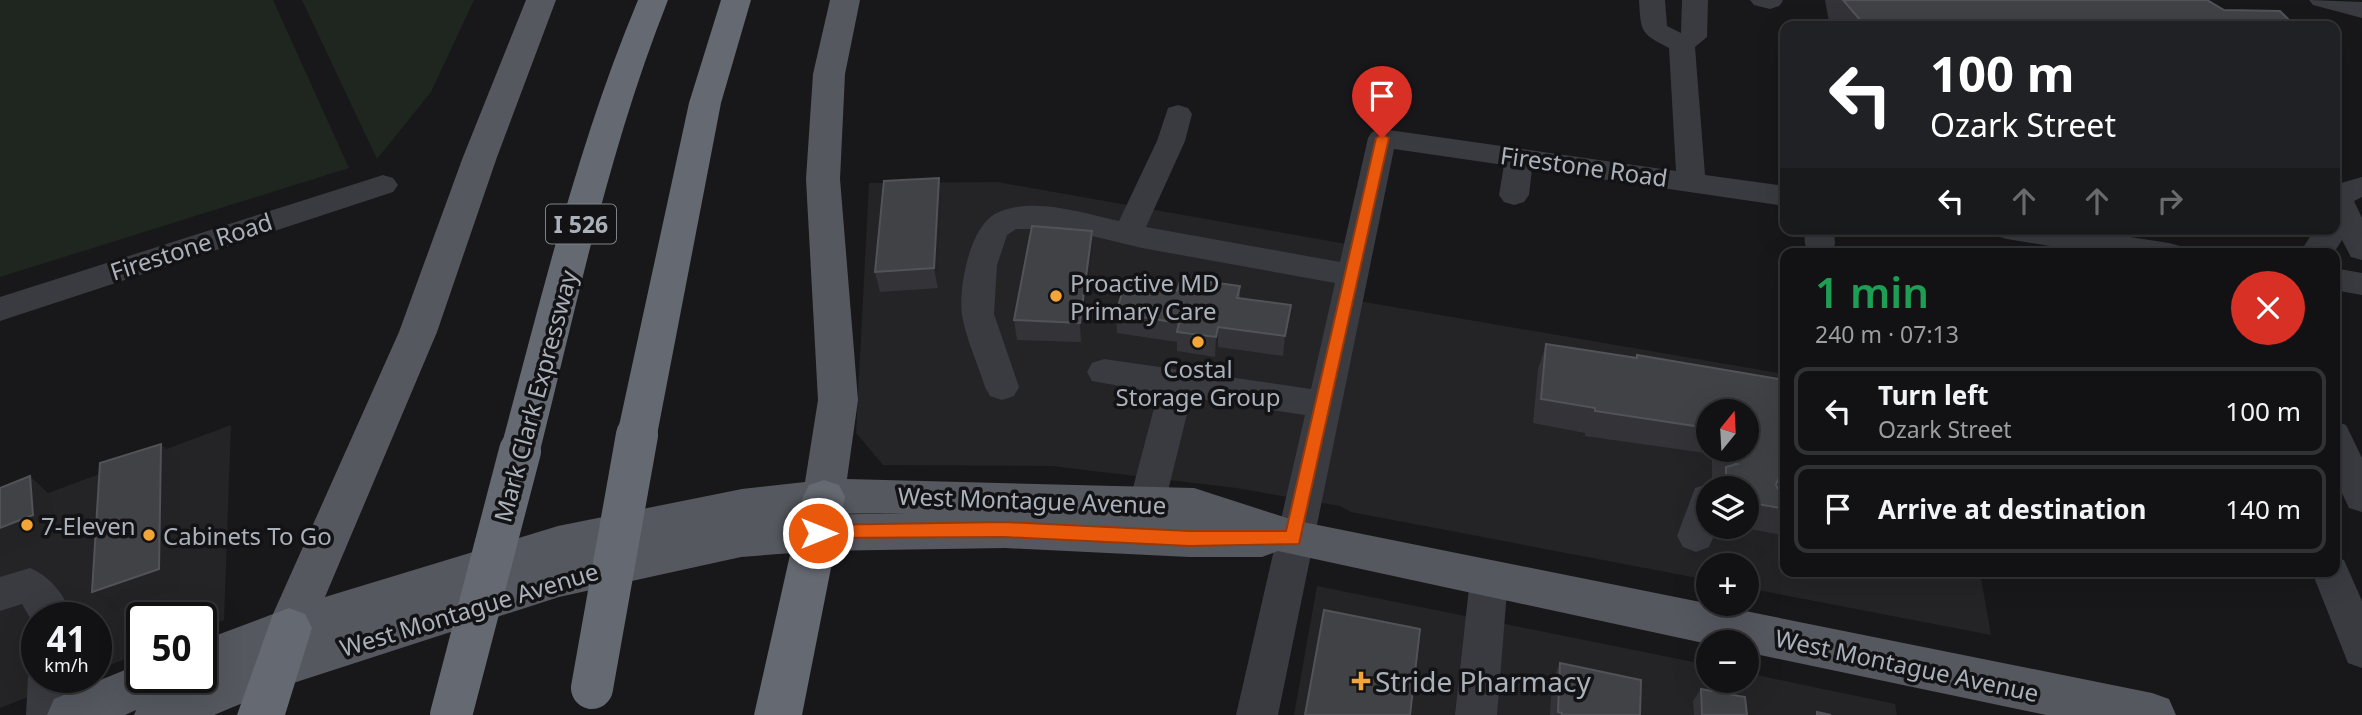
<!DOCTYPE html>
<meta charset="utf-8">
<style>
:root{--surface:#121214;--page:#1b1b1d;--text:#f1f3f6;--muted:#9c9ea0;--line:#313234}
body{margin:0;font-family:"Noto Sans",sans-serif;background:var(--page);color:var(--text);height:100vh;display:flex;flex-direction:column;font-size:26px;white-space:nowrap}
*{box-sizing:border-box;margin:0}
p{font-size:23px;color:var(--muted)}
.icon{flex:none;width:38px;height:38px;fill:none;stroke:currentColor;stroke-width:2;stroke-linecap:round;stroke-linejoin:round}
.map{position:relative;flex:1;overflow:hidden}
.details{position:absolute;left:1780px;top:248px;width:560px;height:329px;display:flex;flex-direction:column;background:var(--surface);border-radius:14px;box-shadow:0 7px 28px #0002,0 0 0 2px var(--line)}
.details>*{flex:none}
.top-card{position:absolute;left:1780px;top:21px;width:560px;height:214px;border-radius:14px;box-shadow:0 7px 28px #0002,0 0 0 2px var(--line);background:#202124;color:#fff;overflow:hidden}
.needle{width:46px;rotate:18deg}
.fabs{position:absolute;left:1696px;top:399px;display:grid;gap:14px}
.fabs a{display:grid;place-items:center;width:63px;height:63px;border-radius:50%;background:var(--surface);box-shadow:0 7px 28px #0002,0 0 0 2px var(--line);font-size:35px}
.speed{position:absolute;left:21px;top:602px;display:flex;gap:14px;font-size:35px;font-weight:700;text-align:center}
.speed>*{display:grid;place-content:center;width:91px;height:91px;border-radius:50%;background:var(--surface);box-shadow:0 7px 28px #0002,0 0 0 2px var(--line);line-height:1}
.speed small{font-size:18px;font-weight:400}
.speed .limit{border:4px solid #111;border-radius:10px;background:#fff;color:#111}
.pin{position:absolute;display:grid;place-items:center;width:60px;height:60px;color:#fff;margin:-72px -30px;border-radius:50% 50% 50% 0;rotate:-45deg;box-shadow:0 0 7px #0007}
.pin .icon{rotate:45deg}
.me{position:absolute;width:77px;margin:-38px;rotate:90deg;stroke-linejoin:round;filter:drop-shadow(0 0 5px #0008)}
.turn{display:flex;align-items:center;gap:24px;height:147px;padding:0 35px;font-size:32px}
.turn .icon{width:91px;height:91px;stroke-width:2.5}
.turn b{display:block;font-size:49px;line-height:60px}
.lanes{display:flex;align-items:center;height:66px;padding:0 35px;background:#0003;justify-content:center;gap:35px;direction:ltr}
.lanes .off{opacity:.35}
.round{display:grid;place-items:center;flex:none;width:74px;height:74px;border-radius:37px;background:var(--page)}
.summary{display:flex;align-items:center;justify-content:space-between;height:119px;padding:0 35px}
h1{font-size:42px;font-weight:600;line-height:52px;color:#1e9e55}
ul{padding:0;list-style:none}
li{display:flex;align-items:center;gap:21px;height:88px;margin:0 14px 10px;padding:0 21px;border:4px solid var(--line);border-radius:14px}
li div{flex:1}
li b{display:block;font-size:26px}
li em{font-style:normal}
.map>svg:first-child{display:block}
</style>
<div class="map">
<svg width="2362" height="715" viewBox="0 0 2362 715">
<rect width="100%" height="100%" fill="#18181a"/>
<path fill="#242427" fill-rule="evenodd" d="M 997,182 L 1358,246 L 1347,299 L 1785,374 L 1785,572 L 1980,572 L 1991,635 L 1747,588 L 1746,565 L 1708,565 L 1708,580 L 1351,512 L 1340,506 L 1236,488 L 1052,466 L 883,465 L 856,433 L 869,183 ZM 1708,411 L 1746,411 L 1746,450 L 1708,450 ZM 1708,488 L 1746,488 L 1746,527 L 1708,527 Z
M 231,425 L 224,620 L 201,629 L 201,618 L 142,618 L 142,653 L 96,670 L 96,618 L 37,618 L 37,677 L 79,677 L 0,708 L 0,511 Z
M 1317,586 L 1708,665 L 1708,681 L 1746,681 L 1747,673 L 1895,704 L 1897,715 L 1294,715 Z"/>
<path fill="#1e261f" d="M 0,0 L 273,0 L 349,168 L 0,277 Z
M 302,0 L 474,0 L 431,92 L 377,159 Z"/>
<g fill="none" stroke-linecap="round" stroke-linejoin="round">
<path fill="#393b40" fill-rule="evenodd" d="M 1639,0 L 1665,0 L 1667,26 L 1681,33 L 1682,0 L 1708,0 L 1707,37 L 1695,47 L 1705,175 L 1785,186 L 1785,206 L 1532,169 L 1529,195 L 1524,202 L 1514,205 L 1504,202 L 1499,195 L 1504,165 L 1394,149 L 1278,715 L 1236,715 L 1305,415 L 1191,398 L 1165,503 L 1160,514 L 1147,518 L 1134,514 L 1129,503 L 1158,393 L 1092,381 L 1087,372 L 1092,363 L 1104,359 L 1311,389 L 1335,283 L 1142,248 L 1063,229 L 1016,229 L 1007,235 L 997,265 L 994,314 L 1019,387 L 1014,396 L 1002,400 L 990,396 L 985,387 C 978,364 966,339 962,315 C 958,288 970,225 997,213 C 1033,196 1082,213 1119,221 L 1157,141 L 1168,108 L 1178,105 L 1188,108 L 1192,114 L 1185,141 L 1146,227 L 1340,262 L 1368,138 L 1372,132 L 1382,129 L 1676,171 L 1669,48 C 1640,33 1641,32 1639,0 Z
M 1750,0 L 1782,0 L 1783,1 L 1779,6 L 1770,9 L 1754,5 Z
M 2309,0 L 2362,2 L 2362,18 L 2313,5 Z
M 383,175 L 393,178 L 398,185 L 393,192 L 0,321 L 0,297 Z
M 2362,177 L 2362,197 L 2354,201 L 2362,218 L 2362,260 L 2351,257 L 2342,240 L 2333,254 L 2299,254 L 2315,229 L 2334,229 L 2334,185 Z
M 1804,229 L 1834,229 L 1835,244 L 1831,252 L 1809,252 L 1805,244 Z
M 1992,229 L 2078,229 L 2169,243 L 2180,246 L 2184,254 L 2098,254 L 2007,239 L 1996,236 Z
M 2334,268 L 2362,273 L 2362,295 L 2334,290 Z
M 2334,421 L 2346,425 L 2362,458 L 2362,512 L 2349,508 L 2334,476 Z
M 1708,484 L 1721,488 L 1708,488 L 1708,527 L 1718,527 L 1709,547 L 1696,552 L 1683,547 L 1677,536 L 1695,488 Z
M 2334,557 L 2344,560 L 2362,601 L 2362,668 L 2348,663 L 2312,572 L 2334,572 Z
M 1489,562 L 1503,567 L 1508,579 L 1497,715 L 1455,715 L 1470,579 L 1475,567 Z
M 30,568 C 48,575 69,597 70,618 L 37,618 L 37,630 L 22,604 L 0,611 L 0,577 Z
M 37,663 L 37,677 L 68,677 L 68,715 L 26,715 L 28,677 Z"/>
<path fill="#55585f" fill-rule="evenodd" d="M 526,0 L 556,0 L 497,157 L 437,332 L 325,597 L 558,526 L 742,489 L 805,482 L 818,400 L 806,179 L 813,74 L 830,0 L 860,0 L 845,74 L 840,179 L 858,400 L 847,479 L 1194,488 L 1293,520 L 2152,693 L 2169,699 L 2176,715 L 2046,715 L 1746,652 L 1746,642 L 1708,644 L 1278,551 L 1262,557 L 1189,557 L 1005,548 L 818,551 L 741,557 L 559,597 L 281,687 L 214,715 L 134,715 L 136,710 L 125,715 L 47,715 L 54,699 L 142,663 L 142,677 L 185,677 L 183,683 L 191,679 L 185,677 L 201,677 L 201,641 L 273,614 L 399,332 L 463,157 ZM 905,513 L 821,515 L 824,514 Z"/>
<path fill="#656971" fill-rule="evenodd" d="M 638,0 L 668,0 C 610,146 578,299 540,451 L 534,463 L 520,467 L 506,463 L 500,451 C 541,299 577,146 638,0 Z
M 721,0 L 751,0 L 721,103 L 657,435 L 651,446 L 637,451 L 623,446 L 617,435 L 689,103 Z
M 824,480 L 839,485 L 845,497 L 802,715 L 754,715 L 803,497 L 809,485 Z
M 289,608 L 305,614 L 312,628 L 285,715 L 237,715 L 273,614 Z"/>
<path stroke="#656971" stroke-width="42" d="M 592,688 L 637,435
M 451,715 L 520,451"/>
</g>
<path fill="#343438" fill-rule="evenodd" d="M 1825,0 L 2207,0 L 2224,10 L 2295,26 L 1833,26 L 1829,22 Z
M 939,178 L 943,199 L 938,288 L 880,292 L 875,272 Z
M 1092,231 L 1094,252 L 1081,342 L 1017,340 L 1014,320 Z
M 1240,286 L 1240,298 L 1291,305 L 1289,325 L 1283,356 L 1218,347 L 1215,357 L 1177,351 L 1177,342 L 1117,333 L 1116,313 L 1177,291 Z
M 1546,344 L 1636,358 L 1637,355 L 1785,380 L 1785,489 L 1782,488 L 1779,491 L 1783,498 L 1785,499 L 1785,532 L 1783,535 L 1737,527 L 1746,527 L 1746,488 L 1714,488 L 1716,484 L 1712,483 L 1712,454 L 1585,436 L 1585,433 L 1533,423 L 1538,369 ZM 1708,411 L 1746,450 L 1708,450 Z
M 1560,663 L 1640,715 L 1550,715 L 1552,681 Z
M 1701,689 L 1747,715 L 1694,715 L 1693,701 Z"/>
<path fill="#232326" d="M 939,178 L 943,199 L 938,288 L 934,268 Z
M 1092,231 L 1094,252 L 1081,342 L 1080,323 Z
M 1291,305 L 1289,325 L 1283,356 L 1285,336 Z
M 1218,327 L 1218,347 L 1215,357 L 1216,337 Z
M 161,444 L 180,463 L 179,588 L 114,610 L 92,592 Z
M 1785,470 L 1785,483 L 1781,491 L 1767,496 L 1781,472 Z
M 30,476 L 51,496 L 56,534 L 0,556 L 0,528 Z"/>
<path fill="#414246" stroke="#515358" stroke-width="2" d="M 1843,0 L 2207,0 L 2224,10 L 2280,11 L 2295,26 L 1867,26 L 1862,22 Z
M 939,178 L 934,268 L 875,272 L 884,181 Z
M 1032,226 L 1092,231 L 1080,323 L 1014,320 Z
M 1181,278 L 1240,286 L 1237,298 L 1291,305 L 1285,336 L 1218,327 L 1216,337 L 1177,332 L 1179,323 L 1116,313 L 1125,283 L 1177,291 Z
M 1546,344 L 1637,358 L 1637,355 L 1785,380 L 1785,470 L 1781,472 L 1776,485 L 1783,498 L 1785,499 L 1785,509 L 1746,502 L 1746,488 L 1726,488 L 1726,467 L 1737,464 L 1725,459 L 1725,450 L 1746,450 L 1746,411 L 1708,411 L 1708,428 L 1595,411 L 1595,408 L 1541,399 Z
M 161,444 L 159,569 L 92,592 L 100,463 Z
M 30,476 L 33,515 L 0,528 L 0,488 Z
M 1324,610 L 1420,629 L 1410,715 L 1305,715 Z
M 1560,663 L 1641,680 L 1640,715 L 1562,715 L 1562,713 L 1558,712 Z
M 1701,689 L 1745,697 L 1747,715 L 1702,715 Z
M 1817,712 L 1831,715 L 1817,715 Z"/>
<path fill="#ea580c" stroke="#983908" stroke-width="2" d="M 1382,134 L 1389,138 L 1299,544 L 1189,546 L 1004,537 L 812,538 L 809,533 L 818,525 L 1004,522 L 1189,531 L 1286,531 L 1376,138 Z"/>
<g fill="#f4a537" stroke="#131315" stroke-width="2.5">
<circle cx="1056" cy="296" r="7"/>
<circle cx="1198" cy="342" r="7"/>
<circle cx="27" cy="525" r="7"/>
<circle cx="149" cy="535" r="7"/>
<path d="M1357.5 670.5h7v7h7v7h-7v7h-7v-7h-7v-7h7z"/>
</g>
<g text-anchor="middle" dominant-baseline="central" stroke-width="7" stroke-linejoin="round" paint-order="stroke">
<rect fill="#131315" stroke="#7d8288" stroke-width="2" x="546" y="204.5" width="70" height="39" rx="5"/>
<g font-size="23" font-weight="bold" fill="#aab1ba">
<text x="581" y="224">I 526</text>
</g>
<g font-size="24" fill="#aab1ba" stroke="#131315">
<text transform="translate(1584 166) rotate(8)">Firestone Road</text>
<text transform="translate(191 246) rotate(-18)">Firestone Road</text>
<text transform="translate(535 396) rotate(-75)">Mark Clark Expressway</text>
<text transform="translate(1032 500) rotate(2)">West Montague Avenue</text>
<text transform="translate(469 609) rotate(-17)">West Montague Avenue</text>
<text transform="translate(1907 665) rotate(12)">West Montague Avenue</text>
</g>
<g font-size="24" fill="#aab1ba" stroke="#131315" text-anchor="start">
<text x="1070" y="282">Proactive MD<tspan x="1070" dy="28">Primary Care</tspan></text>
<text x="1198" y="368" text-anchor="middle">Costal<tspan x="1198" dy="28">Storage Group</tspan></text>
<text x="41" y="525">7-Eleven</text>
<text x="163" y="535">Cabinets To Go</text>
</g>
<g font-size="28" fill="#aab1ba" stroke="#131315" text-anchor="start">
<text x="1375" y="681">Stride Pharmacy</text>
</g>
</g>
</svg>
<div class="fabs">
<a><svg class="needle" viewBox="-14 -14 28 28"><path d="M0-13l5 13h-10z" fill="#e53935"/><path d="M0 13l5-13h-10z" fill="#9c9ea0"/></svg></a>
<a><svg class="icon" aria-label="layers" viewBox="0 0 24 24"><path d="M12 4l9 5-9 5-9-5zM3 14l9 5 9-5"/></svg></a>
<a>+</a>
<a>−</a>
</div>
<div class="speed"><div>41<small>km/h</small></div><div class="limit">50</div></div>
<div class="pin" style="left:1382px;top:138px;background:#d93025"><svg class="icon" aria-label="arrive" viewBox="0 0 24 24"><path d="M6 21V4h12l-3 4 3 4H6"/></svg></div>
<svg class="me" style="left:818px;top:533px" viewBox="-20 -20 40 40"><circle r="17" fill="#ea580c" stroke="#fff" stroke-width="3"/><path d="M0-11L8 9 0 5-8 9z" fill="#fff"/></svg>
<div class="top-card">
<div class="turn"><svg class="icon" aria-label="left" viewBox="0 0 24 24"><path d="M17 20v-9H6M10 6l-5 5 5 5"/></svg><div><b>100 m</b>Ozark Street</div></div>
<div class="lanes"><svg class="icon" aria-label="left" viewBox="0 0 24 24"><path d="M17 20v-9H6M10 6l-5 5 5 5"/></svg><svg class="icon off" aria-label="ahead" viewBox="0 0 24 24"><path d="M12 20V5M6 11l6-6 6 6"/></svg><svg class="icon off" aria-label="ahead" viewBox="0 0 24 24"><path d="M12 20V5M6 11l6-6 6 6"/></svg><svg class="icon off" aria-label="right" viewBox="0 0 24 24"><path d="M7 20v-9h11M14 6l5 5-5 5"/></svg></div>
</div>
<section class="details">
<div class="summary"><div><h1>1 min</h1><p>240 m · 07:13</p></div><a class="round" style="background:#d93025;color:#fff"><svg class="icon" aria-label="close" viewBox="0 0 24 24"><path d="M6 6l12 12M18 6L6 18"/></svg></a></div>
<ul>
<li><svg class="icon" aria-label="left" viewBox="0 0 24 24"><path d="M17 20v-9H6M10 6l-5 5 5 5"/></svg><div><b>Turn left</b><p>Ozark Street</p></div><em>100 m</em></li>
<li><svg class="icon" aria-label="arrive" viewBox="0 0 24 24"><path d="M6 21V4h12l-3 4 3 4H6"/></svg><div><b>Arrive at destination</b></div><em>140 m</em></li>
</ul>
</section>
</div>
